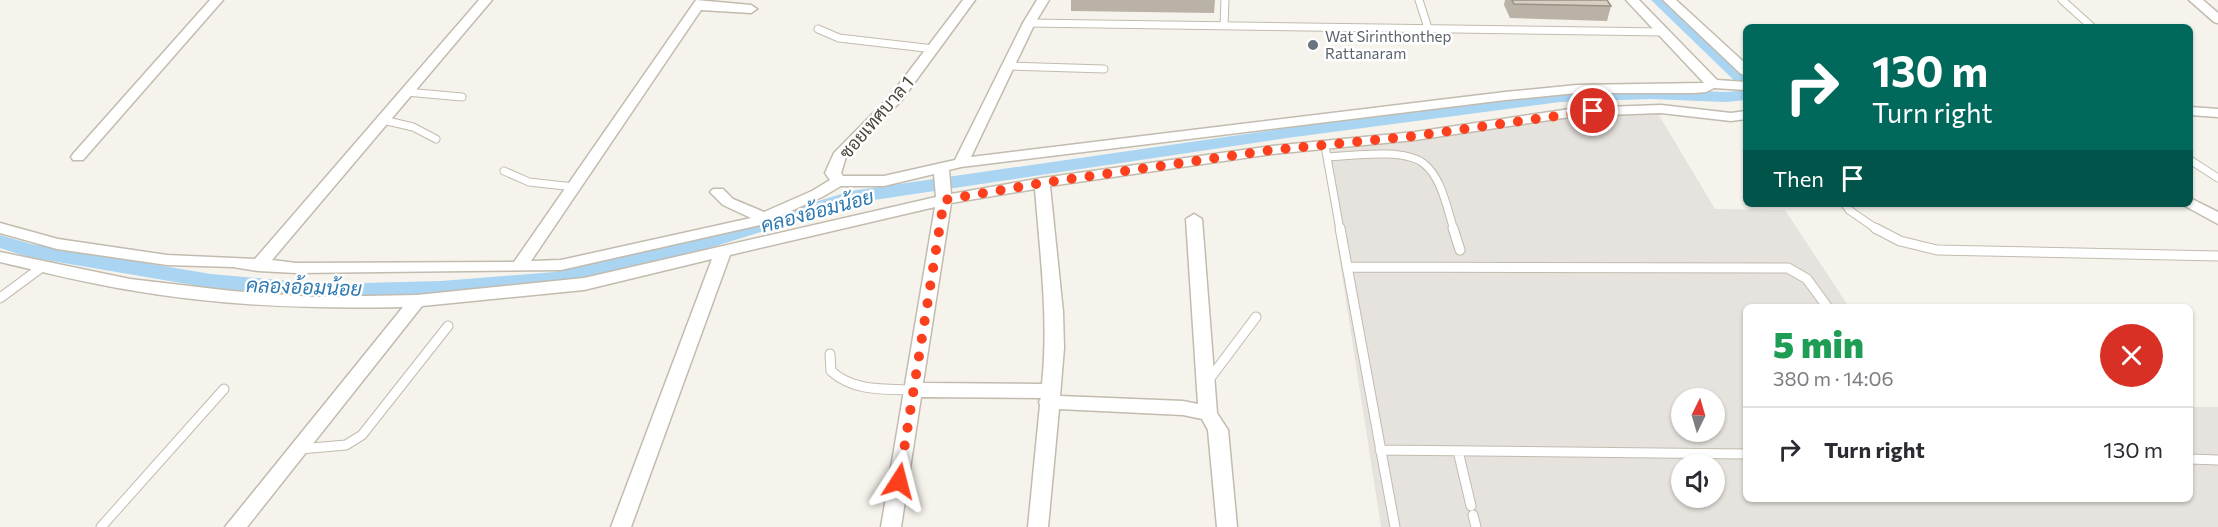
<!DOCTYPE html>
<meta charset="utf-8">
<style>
:root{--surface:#fff;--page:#f2f2f3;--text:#2b2b33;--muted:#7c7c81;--line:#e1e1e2}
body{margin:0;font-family:Commissioner,Sarabun,sans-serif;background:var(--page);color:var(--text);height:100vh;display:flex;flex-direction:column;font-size:22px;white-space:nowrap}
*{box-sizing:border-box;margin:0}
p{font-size:20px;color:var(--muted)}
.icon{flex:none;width:33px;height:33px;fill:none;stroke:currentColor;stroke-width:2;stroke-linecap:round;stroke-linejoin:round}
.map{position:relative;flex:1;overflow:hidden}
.drawer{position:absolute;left:1743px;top:304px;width:450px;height:198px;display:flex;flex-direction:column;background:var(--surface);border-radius:9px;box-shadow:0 2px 4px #0004}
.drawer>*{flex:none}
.hud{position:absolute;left:1743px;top:24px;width:450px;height:183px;border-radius:9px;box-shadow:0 2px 4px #0004;background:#00695c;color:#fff;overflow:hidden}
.needle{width:39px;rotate:5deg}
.buttons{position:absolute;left:1671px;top:388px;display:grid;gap:12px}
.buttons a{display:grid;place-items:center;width:54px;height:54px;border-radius:50%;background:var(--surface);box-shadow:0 2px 4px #0004;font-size:30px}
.pin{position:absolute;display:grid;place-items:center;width:51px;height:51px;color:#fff;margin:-26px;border:3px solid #fff;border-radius:50%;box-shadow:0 2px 6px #0007}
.me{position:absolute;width:66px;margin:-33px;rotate:9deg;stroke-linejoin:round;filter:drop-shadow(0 0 4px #0008)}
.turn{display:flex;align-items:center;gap:21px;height:126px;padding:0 30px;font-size:27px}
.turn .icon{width:78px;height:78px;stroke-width:2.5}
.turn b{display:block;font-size:42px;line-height:51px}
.then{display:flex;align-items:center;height:57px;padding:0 30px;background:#0003;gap:12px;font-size:22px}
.round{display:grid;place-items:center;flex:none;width:63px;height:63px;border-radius:32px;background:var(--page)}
.summary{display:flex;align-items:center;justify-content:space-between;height:102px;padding:0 30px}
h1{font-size:36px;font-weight:800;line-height:45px;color:#1e9e55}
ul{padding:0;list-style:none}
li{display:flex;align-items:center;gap:18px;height:84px;padding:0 30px;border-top:2px solid var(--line)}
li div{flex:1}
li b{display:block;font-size:22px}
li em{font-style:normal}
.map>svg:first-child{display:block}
</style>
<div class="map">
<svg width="2218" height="527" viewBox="0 0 2218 527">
<rect width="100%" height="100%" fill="#f6f3ec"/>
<path fill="#e6e2dd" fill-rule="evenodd" d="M 1654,107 L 1715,209 L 1785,210 L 1849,307 L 1746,308 L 1746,500 L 2190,500 L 2190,407 L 2218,407 L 2218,527 L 1381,527 L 1323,152 ZM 1682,399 L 1714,399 L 1714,432 L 1682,432 ZM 1682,465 L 1714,465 L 1714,498 L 1682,498 Z"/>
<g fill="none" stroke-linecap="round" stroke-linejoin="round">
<path fill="#a9d4f2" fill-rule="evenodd" d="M 1651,0 L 1668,0 L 1746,73 L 1746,87 L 1740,86 Z
M 1651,89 L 1726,92 L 1746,90 L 1746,100 L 1726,102 L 1651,99 L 1560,102 L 1287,138 L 854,203 L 706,249 L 554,286 L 441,295 L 324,298 L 211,288 L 28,257 L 0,248 L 0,235 L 31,244 L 211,274 L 324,284 L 441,281 L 554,272 L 694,239 L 851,191 L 1287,128 L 1560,92 Z"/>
<g stroke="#c2bbae" stroke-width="9">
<path id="lane-far1" d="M 1419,0 L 1428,28
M 2062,0 L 2092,27
M 1029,23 L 1663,32
M 1224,25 L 1225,0
M 818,29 L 839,38 L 934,49
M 1008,66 L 1104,69
M 406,92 L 462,97
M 383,120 L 413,127 L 436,139
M 1325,146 L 1340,230
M 1327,157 C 1352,156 1402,148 1423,163 C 1442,177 1447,209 1454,230
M 2190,160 L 2218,178
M 504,171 L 529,182 L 574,187
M 1845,204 L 1849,210 L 1878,230"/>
</g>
<g stroke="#c2bbae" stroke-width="11">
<path id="lane" d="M 1340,228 L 1395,527
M 1453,228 L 1460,250
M 1875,228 L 1900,241 L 1937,250 L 2218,256
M 1347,267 L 1788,268 L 1807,279 L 1828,308
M 0,298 L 42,267
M 830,354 L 831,371 C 854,392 885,389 914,390
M 1208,381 L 1256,317
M 300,449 L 346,445 L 362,435 L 448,326
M 1380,450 L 1746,454
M 1458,451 L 1471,506
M 2190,459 L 2218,460
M 1473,515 L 1476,527
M 101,527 L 224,389"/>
</g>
<g stroke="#c2bbae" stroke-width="3">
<path id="street" d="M 210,0 L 223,0 L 83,160 L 73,160 L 71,157 L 73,154 Z
M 479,0 L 492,0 L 272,260 L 296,263 L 514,262 L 696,0 L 751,5 L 757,9 L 751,13 L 701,10 L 531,261 L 561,260 L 751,218 L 723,205 L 710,192 L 713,189 L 723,189 L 733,199 L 764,212 L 812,191 L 830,180 L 825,173 L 834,153 L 891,95 L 963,0 L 975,0 L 901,101 L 846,157 L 841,173 L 843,176 L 884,176 L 955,160 L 1023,23 L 1037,0 L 1049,0 L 1035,23 L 971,157 L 1505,92 L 1577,85 L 1704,83 L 1626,0 L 1639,0 L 1717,80 L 1746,82 L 1746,90 L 1714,88 L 1706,92 L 1693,93 L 1577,93 L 1505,100 L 961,167 L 949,170 L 951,194 L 1042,178 L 1272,146 L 1415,132 L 1577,108 L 1661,105 L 1731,113 L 1746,111 L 1746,119 L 1731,121 L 1661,113 L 1577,116 L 1415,140 L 1272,154 L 1050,186 L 1063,312 L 1064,348 L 1060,396 L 1183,401 L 1198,404 L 1186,219 L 1194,214 L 1202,219 L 1217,413 L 1228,430 L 1237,527 L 1217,527 L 1208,430 L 1202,419 L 1183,415 L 1059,409 L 1048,527 L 1028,527 L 1040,405 L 1039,402 L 1041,398 L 921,397 L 901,527 L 881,527 L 935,207 L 730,255 L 631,527 L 611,527 L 712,259 L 584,290 L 422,306 L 247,527 L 225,527 L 403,307 C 312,309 220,306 130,290 C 86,283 43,272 0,262 L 0,252 L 130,279 L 232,291 L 314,297 L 417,295 L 584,278 L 936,197 L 934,174 L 884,186 L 841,186 L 822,197 L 760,225 L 561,270 L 296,273 L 258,271 L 233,267 L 167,265 L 57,249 L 0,233 L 0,223 L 58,239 L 167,255 L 255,259 ZM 1035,189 C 1040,254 1049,319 1042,384 L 923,383 L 951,203 Z
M 1663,0 L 1676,0 L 1746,64 L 1746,75 L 1741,74 Z
M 2189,0 L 2203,0 L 2218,13 L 2218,23 L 2214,22 Z
M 2190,107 L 2218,109 L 2218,117 L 2190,115 Z
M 2190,198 L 2218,212 L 2218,224 L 2185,206 L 2183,204 L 2190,204 Z"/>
</g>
<use href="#lane-far1" stroke="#fff" stroke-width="7"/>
<use href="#lane" stroke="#fff" stroke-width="9"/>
<use href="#street" fill="#fff" fill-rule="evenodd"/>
</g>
<path fill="#bab2a6" d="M 1071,0 L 1215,0 L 1214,13 L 1071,11 Z
M 1505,0 L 1607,0 L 1611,6 L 1607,21 L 1510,18 L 1504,5 Z"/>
<path fill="#d8cfc1" stroke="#979187" stroke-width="1.5" d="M 1512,0 L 1607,0 L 1611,6 L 1514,4 Z"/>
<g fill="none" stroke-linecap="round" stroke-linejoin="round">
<path stroke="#fc3f1d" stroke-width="10" stroke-dasharray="0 18" d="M 899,481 L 944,200 L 1042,183 L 1272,150 L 1415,136 L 1593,111"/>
</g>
<circle fill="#6b7280" stroke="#fff" stroke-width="2" cx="1313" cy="45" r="6"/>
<g text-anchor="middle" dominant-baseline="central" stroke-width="5" stroke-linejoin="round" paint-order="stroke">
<g font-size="15" fill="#5b616d" stroke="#fff" text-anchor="start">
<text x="1325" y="36">Wat Sirinthonthep<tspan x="1325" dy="17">Rattanaram</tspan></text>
</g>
<g font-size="18" fill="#4b4439" stroke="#fff">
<text transform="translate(876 117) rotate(-49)">ซอยเทศบาล 1</text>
</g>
<g font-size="20" font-style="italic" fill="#2e7ab2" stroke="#fff">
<text transform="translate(817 210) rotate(-15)">คลองอ้อมน้อย</text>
<text transform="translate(304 286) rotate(2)">คลองอ้อมน้อย</text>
</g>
</g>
</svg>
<div class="buttons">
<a><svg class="needle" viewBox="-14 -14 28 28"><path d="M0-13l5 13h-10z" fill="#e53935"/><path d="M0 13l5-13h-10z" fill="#7c7c81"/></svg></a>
<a><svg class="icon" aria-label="sound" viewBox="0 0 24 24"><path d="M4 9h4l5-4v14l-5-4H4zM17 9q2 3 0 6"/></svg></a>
</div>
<div class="pin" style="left:1593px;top:111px;background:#d93025"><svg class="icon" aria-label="arrive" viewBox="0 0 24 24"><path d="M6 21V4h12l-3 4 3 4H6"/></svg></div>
<svg class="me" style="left:899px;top:481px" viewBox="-20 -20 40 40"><path d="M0-17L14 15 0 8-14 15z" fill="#fc3f1d" stroke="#fff" stroke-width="4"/></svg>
<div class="hud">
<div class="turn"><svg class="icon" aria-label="right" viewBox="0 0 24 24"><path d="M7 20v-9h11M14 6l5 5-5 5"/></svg><div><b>130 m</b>Turn right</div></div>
<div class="then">Then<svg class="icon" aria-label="arrive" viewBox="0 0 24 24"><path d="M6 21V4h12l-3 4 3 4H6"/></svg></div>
</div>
<section class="drawer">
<div class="summary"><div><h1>5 min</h1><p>380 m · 14:06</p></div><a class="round" style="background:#d93025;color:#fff"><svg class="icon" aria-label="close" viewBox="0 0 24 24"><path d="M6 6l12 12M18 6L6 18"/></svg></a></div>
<ul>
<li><svg class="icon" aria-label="right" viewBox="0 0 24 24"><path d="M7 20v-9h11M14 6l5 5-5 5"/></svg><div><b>Turn right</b></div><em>130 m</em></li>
</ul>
</section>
</div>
